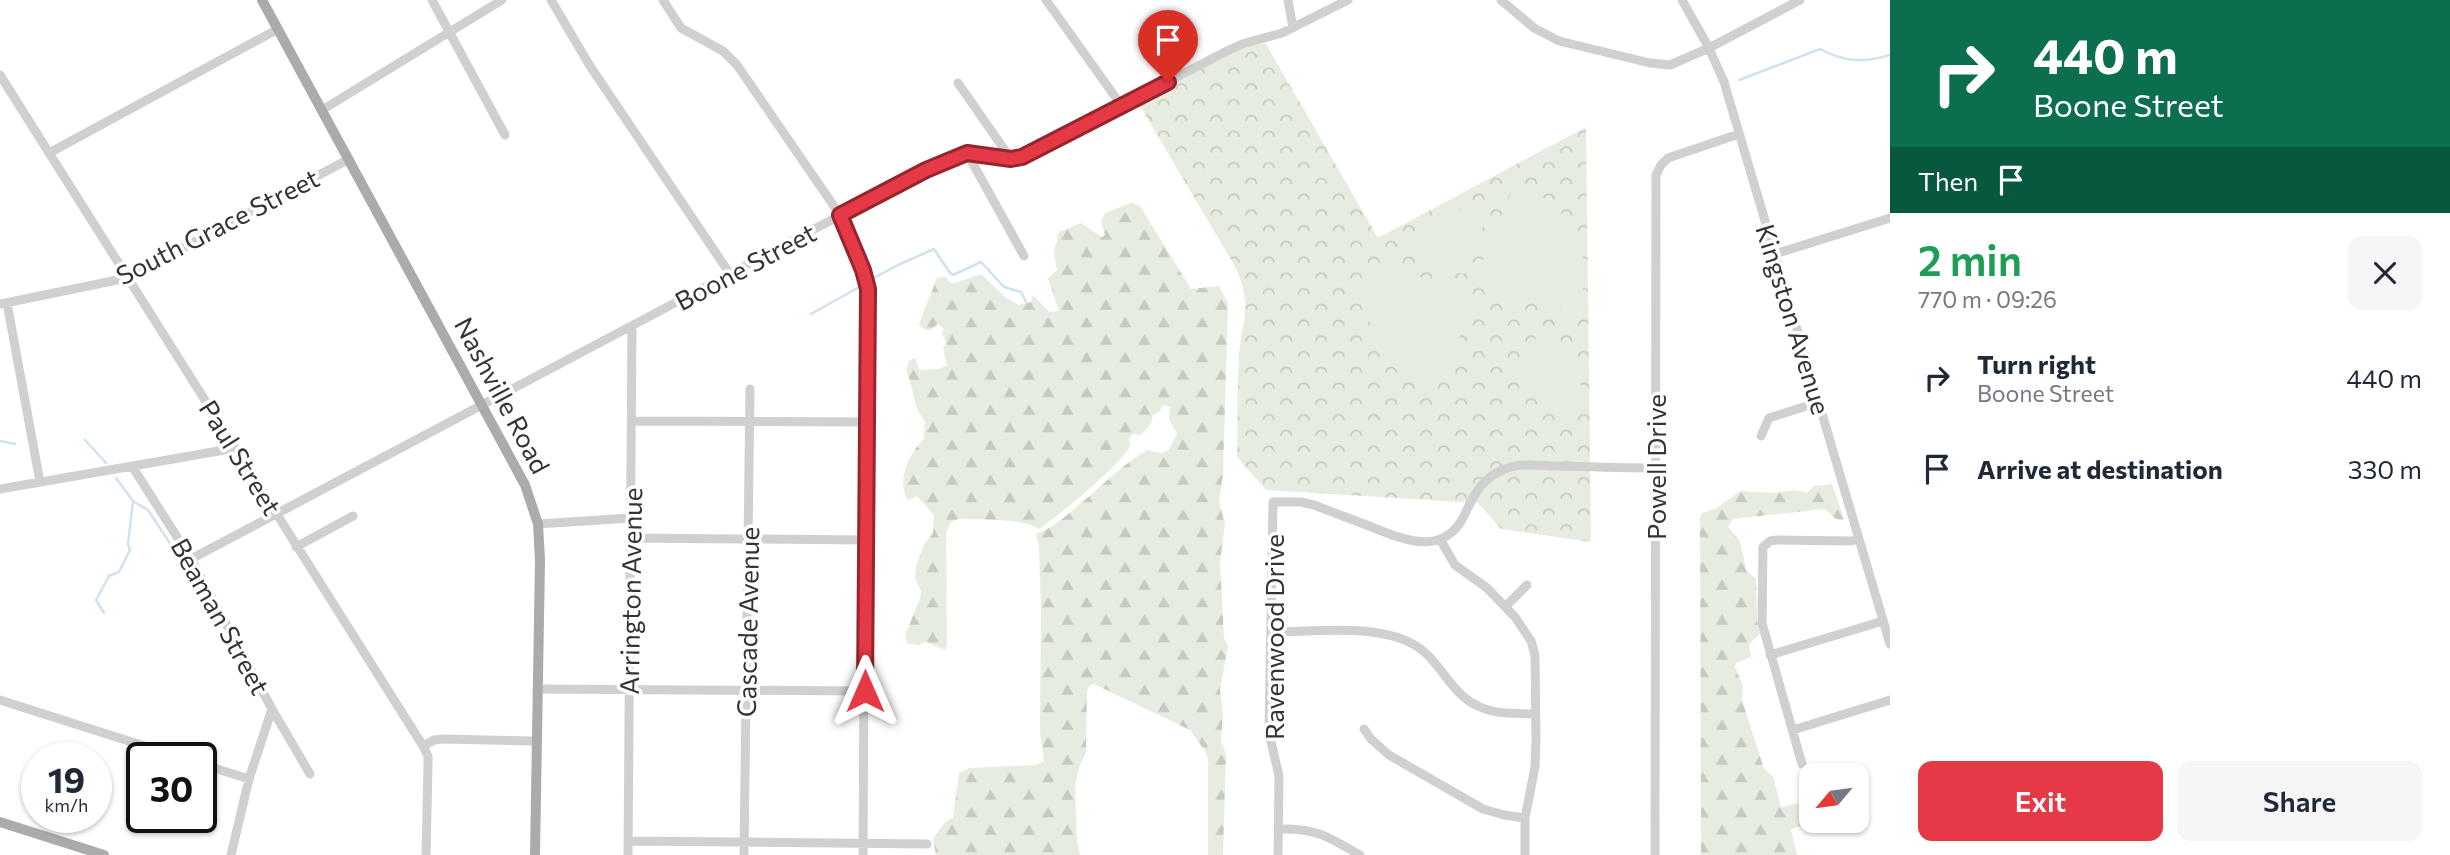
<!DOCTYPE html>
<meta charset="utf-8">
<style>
:root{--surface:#fff;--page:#f6f6f7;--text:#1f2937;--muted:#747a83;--accent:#e63946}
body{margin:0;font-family:Commissioner,sans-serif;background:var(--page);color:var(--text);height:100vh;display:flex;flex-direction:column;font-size:26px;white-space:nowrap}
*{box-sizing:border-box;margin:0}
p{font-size:23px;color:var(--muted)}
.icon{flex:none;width:38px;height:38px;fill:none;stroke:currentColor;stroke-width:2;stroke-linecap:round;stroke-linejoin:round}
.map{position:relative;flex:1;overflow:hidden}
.details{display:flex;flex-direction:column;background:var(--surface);width:560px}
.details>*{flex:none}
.banner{background:#0b6e4f;color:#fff;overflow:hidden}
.needle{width:46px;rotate:241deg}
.fabs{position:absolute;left:1799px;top:763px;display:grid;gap:14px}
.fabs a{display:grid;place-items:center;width:70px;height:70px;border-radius:14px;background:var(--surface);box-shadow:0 2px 5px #0004;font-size:35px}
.speed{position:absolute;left:21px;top:742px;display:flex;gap:14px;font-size:35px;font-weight:700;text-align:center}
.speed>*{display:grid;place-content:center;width:91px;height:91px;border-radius:50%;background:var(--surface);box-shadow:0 2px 5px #0004;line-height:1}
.speed small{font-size:18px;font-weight:400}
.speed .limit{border:4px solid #111;border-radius:10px;background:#fff;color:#111}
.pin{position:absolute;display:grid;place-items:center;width:60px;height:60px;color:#fff;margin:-72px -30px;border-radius:50% 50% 50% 0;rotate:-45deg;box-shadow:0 0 7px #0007}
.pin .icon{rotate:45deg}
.me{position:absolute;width:77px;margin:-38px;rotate:0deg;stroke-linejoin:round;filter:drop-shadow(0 0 5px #0008)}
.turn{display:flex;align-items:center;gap:24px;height:147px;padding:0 28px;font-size:32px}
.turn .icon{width:91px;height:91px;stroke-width:2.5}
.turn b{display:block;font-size:49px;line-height:60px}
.then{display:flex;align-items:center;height:66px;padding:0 28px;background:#0003;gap:14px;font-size:26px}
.round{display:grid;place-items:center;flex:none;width:74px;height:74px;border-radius:14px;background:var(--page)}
.summary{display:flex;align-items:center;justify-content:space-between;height:119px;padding:0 28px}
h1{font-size:42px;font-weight:600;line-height:52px;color:#1e9e55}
.primary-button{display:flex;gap:14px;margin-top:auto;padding:14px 28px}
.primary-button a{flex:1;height:80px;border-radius:14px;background:var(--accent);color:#fff;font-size:28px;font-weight:600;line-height:80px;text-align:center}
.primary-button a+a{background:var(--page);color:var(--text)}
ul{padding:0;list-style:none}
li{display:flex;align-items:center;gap:21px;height:91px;padding:0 28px}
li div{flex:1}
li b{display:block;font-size:26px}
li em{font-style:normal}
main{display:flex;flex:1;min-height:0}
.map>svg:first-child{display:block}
</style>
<main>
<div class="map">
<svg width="1890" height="855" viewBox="0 0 1890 855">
<defs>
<pattern id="forest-firs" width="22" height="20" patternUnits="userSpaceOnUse" patternTransform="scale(1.75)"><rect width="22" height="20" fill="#e6ecdf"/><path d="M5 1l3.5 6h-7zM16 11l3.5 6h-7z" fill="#c6cbc0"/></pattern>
<pattern id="park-crowns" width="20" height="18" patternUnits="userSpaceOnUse" patternTransform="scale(1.75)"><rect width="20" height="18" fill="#e6ecdf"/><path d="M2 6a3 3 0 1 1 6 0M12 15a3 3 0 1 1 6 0" fill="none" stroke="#c6cbc0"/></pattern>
</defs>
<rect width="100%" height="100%" fill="#fff"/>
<path fill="url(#forest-firs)" d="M 1131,203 L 1140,206 L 1191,289 L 1219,286 L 1228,303 L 1223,474 L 1219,502 L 1225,524 L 1220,561 L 1224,638 L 1228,646 L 1220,689 L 1223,714 L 1221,742 L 1226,754 L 1223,855 L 1208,855 L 1208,759 L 1205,751 L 1190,730 L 1094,684 L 1090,685 L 1087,691 L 1086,753 L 1079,767 L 1075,788 L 1077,841 L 1080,855 L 936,855 L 933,839 L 944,823 L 953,817 L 959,773 L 969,768 L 1036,765 L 1044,761 L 1040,733 L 1041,606 L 1039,548 L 1036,533 C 1058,532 1119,463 1148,450 L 1161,453 L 1169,450 L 1177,433 L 1169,420 L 1170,407 L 1163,405 L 1160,411 L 1153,415 C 1151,425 1148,429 1140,435 L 1133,434 L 1129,438 C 1130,443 1131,443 1129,448 C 1121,464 1056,518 1039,529 C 1024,518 978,520 959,519 L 951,522 L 946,532 L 947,645 L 945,650 L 926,642 L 919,645 L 908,644 L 905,635 L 920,599 L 921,591 L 915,578 L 916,565 L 925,543 L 933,533 L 934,515 L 917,496 L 908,500 C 896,481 909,453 924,439 L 925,421 C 911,405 915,389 906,370 L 909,361 L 915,358 L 919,370 L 939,369 L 947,365 L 943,348 L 946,344 L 942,333 L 944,329 L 938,324 L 930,330 L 925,330 L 919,324 L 937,278 L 946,277 L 950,283 L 955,283 L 981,274 L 1006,298 L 1019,305 L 1031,302 L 1032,296 L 1035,297 L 1049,312 L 1059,311 L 1048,278 L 1057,270 L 1054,251 L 1059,232 L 1081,223 L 1102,237 L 1105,235 L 1101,222 L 1105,213 Z
M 1832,484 L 1844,519 C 1834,522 1832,513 1824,509 L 1733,519 L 1728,527 L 1740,541 L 1746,570 L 1756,579 L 1757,621 L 1760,634 L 1749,644 L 1751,657 L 1736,663 L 1735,667 L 1743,686 L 1742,700 L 1764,769 L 1773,776 L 1781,807 L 1805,802 L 1811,808 L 1811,820 L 1791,830 L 1797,855 L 1701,855 L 1700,518 L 1702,513 L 1717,508 L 1740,491 L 1775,493 L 1794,490 L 1807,493 L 1814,486 Z"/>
<path fill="url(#park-crowns)" d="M 1266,44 L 1378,238 L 1586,127 L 1591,542 L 1501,529 L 1478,503 L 1266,490 L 1237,457 C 1238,424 1237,391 1239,359 C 1241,318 1254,311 1236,268 L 1137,101 L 1248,45 Z"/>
<path fill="#e6ecdf" d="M 1516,181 C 1557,202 1585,228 1584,277 C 1584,290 1582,303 1576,314 L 1480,286 L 1476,275 Z
M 1463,209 L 1488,212 L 1468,271 L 1462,274 L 1401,251 C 1417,227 1434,212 1463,209 Z
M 1370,260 L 1470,293 L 1474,303 L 1435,394 C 1375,369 1359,321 1370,260 Z
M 1538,331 C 1576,337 1589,379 1576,412 L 1519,392 L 1519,384 Z"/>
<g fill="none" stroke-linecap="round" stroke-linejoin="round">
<path stroke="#cfe2ee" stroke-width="2.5" d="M 1739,80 L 1820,49 C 1844,62 1864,63 1890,55
M 868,281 L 898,265 L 934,249 L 950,273 L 953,275 L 981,262 L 1004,287 L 1021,292 L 1026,302
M 811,314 L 863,285
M 85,440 L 106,463
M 0,441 L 15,444
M 116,478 L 133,501 L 148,510 L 177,554
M 104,613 L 96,600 L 109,576 L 119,572 L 130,550 L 128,544 L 133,501"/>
<path stroke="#d0d0d0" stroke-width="9" d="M 432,0 L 505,135
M 551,0 L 590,66 L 730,274
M 663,0 L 681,28 L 723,51 L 737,65 L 840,215 L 866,280 L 863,855
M 1046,0 L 1121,105
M 1288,0 L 1293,28
M 1501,0 L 1534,28 L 1559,41 L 1650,63 L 1670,65 L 1709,48 L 1800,0
M 1682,0 L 1709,48 L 1724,82 L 1890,644
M 0,75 L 423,746 L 428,756 L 428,766 L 426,855
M 958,83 L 1011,159
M 322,110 L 502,0
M 49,153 L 278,29
M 967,153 L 1024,256
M 1775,254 L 1890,218
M 7,303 L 40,482
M 0,304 L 127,278 L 349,159
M 632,421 L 867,422
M 1761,436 L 1769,418 L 1819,402
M 132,466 L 191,559 L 272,709 L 249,779 L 231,855
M 0,489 L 236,448
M 538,524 L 631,518
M 631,538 L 865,540
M 1440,539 L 1455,565 L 1487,588 L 1515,617 L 1531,641 L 1535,655 L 1536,742 L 1535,767 L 1525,818 L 1525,855
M 296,547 L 353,516
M 191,559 L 926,170 L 967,153 L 1011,159 L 1022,157 L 1225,52 L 1242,44 L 1282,33 L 1348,0
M 1506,606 L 1527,585
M 1271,632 C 1312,632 1371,624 1409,642 C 1440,656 1448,693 1478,706 C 1496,715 1518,713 1536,714
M 1770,655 L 1883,621
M 537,689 L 865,691
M 0,700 L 182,758
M 272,709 L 310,774
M 1364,729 L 1371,739 L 1389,755 L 1483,809 L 1504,815 L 1525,818
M 1793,730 L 1890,700
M 423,746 L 434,740 L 442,739 L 536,741
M 201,764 L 249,779
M 1802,764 L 1762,623 L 1763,547 L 1770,541 L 1777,540 L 1851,541 L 1859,539
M 1279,829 C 1317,828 1328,837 1360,855
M 628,841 L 927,844
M 628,855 L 632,326
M 744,855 L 750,389
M 1278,855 L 1279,776 L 1269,733 L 1273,502 L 1301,502 L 1314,505 C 1332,512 1351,519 1369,526 C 1402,539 1443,558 1464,516 C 1474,495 1481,478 1505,469 C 1520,462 1541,466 1558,466 C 1591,467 1623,468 1655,468
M 1655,855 L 1656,175 L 1661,165 L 1668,158 L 1739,134"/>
<path stroke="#ababab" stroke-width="10" d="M 262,0 L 525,485 L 538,524 L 540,560 L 535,855
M 0,822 L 104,855"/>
</g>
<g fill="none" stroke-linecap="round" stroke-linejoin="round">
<g stroke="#96252e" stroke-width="18">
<path id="route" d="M 865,691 L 868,289 L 863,270 L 840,215 L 926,170 L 967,153 L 1011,159 L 1022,157 L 1168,82"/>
</g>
<use href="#route" stroke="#e63946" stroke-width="12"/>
</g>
<g text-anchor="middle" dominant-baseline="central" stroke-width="7" stroke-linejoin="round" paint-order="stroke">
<g font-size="26" fill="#333" stroke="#fff">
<text transform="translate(217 226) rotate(-27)">South Grace Street</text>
<text transform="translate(745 266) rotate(-28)">Boone Street</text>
<text transform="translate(1794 319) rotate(73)">Kingston Avenue</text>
<text transform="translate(503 395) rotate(62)">Nashville Road</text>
<text transform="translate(241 457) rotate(58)">Paul Street</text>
<text transform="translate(1655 467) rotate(-90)">Powell Drive</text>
<text transform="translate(630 591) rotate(-89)">Arrington Avenue</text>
<text transform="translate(221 616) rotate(61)">Beaman Street</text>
<text transform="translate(747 622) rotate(-89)">Cascade Avenue</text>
<text transform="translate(1273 637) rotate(-90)">Ravenwood Drive</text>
</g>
</g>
</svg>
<div class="fabs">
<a><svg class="needle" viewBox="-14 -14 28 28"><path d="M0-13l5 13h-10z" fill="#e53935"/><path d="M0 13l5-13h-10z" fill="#747a83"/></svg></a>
</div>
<div class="speed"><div>19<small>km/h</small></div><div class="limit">30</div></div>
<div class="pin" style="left:1168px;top:82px;background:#d93025"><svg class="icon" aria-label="arrive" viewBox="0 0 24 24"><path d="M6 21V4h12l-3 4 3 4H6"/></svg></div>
<svg class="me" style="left:865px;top:691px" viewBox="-20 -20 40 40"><path d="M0-17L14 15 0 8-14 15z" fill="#e63946" stroke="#fff" stroke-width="4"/></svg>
</div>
<section class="details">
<div class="banner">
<div class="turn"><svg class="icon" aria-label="right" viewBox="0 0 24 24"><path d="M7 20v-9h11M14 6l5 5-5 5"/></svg><div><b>440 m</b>Boone Street</div></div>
<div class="then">Then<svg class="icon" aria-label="arrive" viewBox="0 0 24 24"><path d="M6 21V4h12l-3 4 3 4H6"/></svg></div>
</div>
<div class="summary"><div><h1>2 min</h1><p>770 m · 09:26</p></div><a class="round"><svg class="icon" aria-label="close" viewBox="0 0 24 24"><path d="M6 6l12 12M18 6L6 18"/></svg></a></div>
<ul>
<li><svg class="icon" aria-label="right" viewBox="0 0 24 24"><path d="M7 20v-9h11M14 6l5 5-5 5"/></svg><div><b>Turn right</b><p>Boone Street</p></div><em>440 m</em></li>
<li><svg class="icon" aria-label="arrive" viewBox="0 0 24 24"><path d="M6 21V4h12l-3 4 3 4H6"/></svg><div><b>Arrive at destination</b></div><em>330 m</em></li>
</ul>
<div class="primary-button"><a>Exit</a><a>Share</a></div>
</section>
</main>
